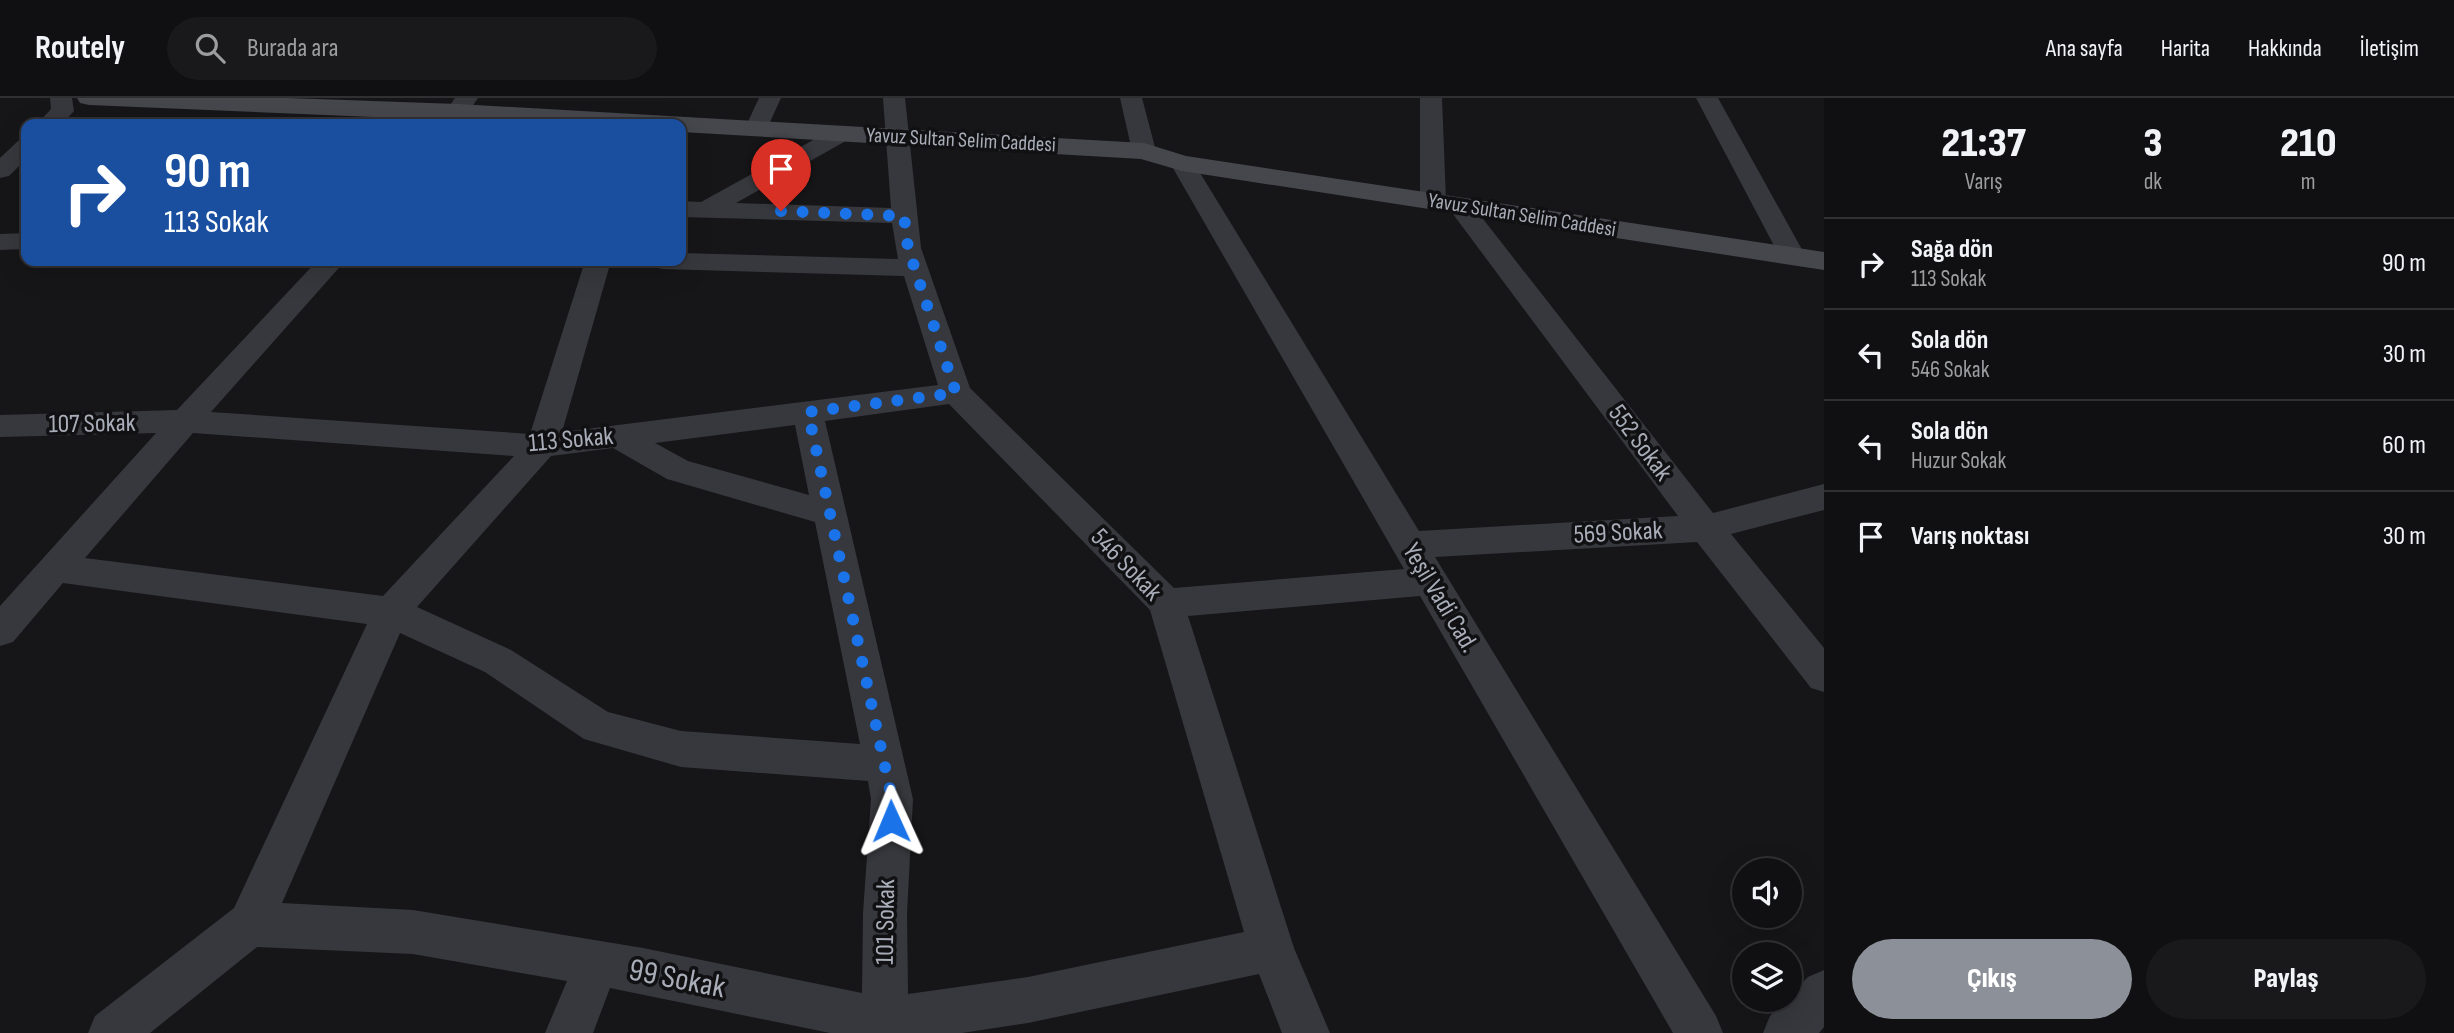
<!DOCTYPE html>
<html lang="tr">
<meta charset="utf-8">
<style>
:root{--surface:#101012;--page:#19191b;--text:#f1f3f6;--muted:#9c9d9f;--line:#303032;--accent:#8c9099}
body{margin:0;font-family:"Sofia Sans Condensed",sans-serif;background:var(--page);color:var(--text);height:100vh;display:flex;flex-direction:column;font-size:26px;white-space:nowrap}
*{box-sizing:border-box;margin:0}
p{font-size:23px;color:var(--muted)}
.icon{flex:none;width:38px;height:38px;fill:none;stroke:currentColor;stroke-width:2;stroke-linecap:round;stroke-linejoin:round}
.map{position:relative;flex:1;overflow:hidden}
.drawer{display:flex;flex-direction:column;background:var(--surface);width:630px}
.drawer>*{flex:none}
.banner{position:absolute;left:21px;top:21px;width:665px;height:147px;border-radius:14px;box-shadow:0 7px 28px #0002,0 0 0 2px var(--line);background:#1a4fa0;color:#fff;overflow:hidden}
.controls{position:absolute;left:1732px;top:760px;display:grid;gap:14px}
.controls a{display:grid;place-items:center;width:70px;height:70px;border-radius:50%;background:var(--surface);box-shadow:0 7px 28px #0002,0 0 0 2px var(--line);font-size:35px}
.pin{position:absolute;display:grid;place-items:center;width:60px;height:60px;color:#fff;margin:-72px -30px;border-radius:50% 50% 50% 0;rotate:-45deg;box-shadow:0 0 7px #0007}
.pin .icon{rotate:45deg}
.me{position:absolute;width:77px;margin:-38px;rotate:359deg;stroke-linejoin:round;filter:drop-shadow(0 0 5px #0008)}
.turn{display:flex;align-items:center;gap:24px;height:147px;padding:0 28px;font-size:32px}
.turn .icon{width:91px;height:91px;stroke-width:2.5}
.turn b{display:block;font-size:49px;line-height:60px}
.eta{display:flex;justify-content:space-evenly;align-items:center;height:119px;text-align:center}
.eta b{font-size:42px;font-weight:800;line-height:49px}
.button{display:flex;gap:14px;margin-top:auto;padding:14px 28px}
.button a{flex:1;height:80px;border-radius:42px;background:var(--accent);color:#fff;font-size:28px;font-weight:800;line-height:80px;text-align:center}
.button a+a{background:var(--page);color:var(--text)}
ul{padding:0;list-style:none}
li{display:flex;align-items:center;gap:21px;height:91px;padding:0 28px;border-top:2px solid var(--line)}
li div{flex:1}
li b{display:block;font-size:26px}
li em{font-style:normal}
header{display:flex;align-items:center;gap:42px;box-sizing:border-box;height:98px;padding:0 35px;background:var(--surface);border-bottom:2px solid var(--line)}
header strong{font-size:33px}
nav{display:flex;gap:38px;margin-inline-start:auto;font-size:24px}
.search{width:490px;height:63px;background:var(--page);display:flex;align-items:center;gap:18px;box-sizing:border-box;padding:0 24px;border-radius:38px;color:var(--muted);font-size:26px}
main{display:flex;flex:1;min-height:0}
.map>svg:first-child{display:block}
</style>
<header>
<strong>Routely</strong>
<div class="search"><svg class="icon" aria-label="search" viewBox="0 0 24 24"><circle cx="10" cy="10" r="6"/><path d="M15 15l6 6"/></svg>Burada ara</div>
<nav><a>Ana sayfa</a><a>Harita</a><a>Hakkında</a><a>İletişim</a></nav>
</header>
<main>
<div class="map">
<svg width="1824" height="935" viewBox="0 0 1824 935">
<rect width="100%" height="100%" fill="#161618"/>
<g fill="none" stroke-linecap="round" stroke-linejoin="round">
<path fill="#37383d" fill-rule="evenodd" d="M 50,0 L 72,0 L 74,13 L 62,26 L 37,26 L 51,11 Z
M 455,0 L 478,0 L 460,26 L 437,26 Z
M 759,0 L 781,0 L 765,35 L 749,35 L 745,30 Z
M 883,0 L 905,0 L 921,150 L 970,290 L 1174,490 L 1404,471 L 1170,65 L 1173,60 L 1182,58 L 1191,60 L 1194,65 L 1419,433 L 1678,418 L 1447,108 L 1451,103 L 1460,100 L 1469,103 L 1713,415 L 1824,386 L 1824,412 L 1731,436 L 1824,550 L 1824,594 L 1811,590 L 1697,444 L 1435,459 L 1716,918 L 1723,935 L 1673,935 L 1420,498 L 1188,518 L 1294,850 L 1330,935 L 1282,935 L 1259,876 L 1028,925 L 962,935 L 830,935 L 610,890 L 593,935 L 545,935 L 567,883 L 413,856 L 257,849 L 150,935 L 88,935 L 95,918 L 234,810 L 367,526 L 63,485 L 13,544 L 0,548 L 0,508 L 156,335 L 0,339 L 0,317 L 177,312 L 317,163 L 345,163 L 211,314 L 530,336 L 585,163 L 611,163 L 562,334 L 938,287 L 904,178 L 663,171 L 653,169 L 650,163 L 681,163 L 681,155 L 898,161 L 892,125 L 681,119 L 681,103 L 701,104 L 835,30 L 851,30 L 855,35 L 851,40 L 736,105 L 891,110 ZM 949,306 L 1150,512 L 1244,834 L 1028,879 L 908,896 L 907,815 L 913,701 L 825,323 ZM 795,327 L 809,397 L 688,363 L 655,345 ZM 193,335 L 514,358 L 383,498 L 85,460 ZM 613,350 L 667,381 L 815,424 L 860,646 L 681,633 L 608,614 L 511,552 L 417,509 L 551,358 ZM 400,535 L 485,574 L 584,641 L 681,669 L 868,683 L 871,701 L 863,815 L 862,895 L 643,850 L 413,812 L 282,805 Z
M 1120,0 L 1142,0 L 1156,53 L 1152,58 L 1144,60 L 1136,58 L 1132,53 Z
M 1420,0 L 1442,0 L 1446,103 L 1442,108 L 1433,111 L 1424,108 L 1420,103 Z
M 1696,0 L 1718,0 L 1805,157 L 1801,163 L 1792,165 L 1783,163 L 1779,157 Z
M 26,41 L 26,61 L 9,78 L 0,80 L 0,60 L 18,43 Z
M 26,135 L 26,151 L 0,152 L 0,136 Z
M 1824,872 L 1824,929 L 1819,935 L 1763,935 L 1770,918 L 1786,901 L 1790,901 L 1790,897 L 1808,879 Z"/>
<path fill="#45474d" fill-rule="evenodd" d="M 77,0 L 288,0 L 458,6 L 1144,45 L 1186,58 L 1824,154 L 1824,172 L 1182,73 L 1141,61 L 681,34 L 681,26 L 539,26 L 89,7 L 80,5 Z"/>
</g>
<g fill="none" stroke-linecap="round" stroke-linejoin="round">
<path stroke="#1a73e8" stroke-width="12" stroke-dasharray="0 21.6" d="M 781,113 L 904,118 L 908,150 L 956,295 L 808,314 L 892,701 L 891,723"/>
</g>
<g text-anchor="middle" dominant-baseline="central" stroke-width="7" stroke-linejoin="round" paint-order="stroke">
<g font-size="21" fill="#a8adb8" stroke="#111113">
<text transform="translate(961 42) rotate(3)">Yavuz Sultan Selim Caddesi</text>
<text transform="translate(1522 117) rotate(9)">Yavuz Sultan Selim Caddesi</text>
</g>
<g font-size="26" fill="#a8adb8" stroke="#111113">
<text transform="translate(92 326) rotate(-1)">107 Sokak</text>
<text transform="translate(571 342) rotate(-5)">113 Sokak</text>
<text transform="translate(1640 345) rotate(53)">552 Sokak</text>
<text transform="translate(1618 435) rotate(-3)">569 Sokak</text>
<text transform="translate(1126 467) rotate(46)">546 Sokak</text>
<text transform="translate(1440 500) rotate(59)">Yeşil Vadi Cad.</text>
<text transform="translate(886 824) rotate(-89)">101 Sokak</text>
</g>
<g font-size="32" fill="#a8adb8" stroke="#111113">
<text transform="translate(677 881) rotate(11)">99 Sokak</text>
</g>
</g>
</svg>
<div class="controls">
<a><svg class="icon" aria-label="sound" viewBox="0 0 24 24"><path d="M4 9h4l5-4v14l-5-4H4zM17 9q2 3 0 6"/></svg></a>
<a><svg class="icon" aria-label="layers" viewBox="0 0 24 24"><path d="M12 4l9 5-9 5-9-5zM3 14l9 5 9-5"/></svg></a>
</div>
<div class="pin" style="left:781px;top:113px;background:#d93025"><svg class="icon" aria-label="arrive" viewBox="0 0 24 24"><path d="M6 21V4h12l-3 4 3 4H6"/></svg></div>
<svg class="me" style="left:891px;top:723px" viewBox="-20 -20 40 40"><path d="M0-17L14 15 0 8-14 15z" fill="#1a73e8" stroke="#fff" stroke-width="4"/></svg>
<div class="banner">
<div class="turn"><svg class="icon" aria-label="right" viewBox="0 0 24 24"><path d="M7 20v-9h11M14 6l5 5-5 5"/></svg><div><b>90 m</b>113 Sokak</div></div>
</div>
</div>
<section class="drawer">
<div class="eta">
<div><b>21:37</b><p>Varış</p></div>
<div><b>3</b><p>dk</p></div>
<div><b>210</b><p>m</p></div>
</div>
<ul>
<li><svg class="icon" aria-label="right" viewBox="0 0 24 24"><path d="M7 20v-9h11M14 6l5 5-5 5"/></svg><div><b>Sağa dön</b><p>113 Sokak</p></div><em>90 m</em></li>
<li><svg class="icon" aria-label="left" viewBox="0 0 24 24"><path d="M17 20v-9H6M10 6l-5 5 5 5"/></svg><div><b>Sola dön</b><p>546 Sokak</p></div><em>30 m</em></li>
<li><svg class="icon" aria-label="left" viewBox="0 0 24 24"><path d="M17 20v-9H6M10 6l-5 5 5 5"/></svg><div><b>Sola dön</b><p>Huzur Sokak</p></div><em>60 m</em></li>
<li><svg class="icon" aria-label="arrive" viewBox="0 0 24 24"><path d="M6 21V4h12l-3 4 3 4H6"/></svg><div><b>Varış noktası</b></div><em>30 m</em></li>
</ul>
<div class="button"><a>Çıkış</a><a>Paylaş</a></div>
</section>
</main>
